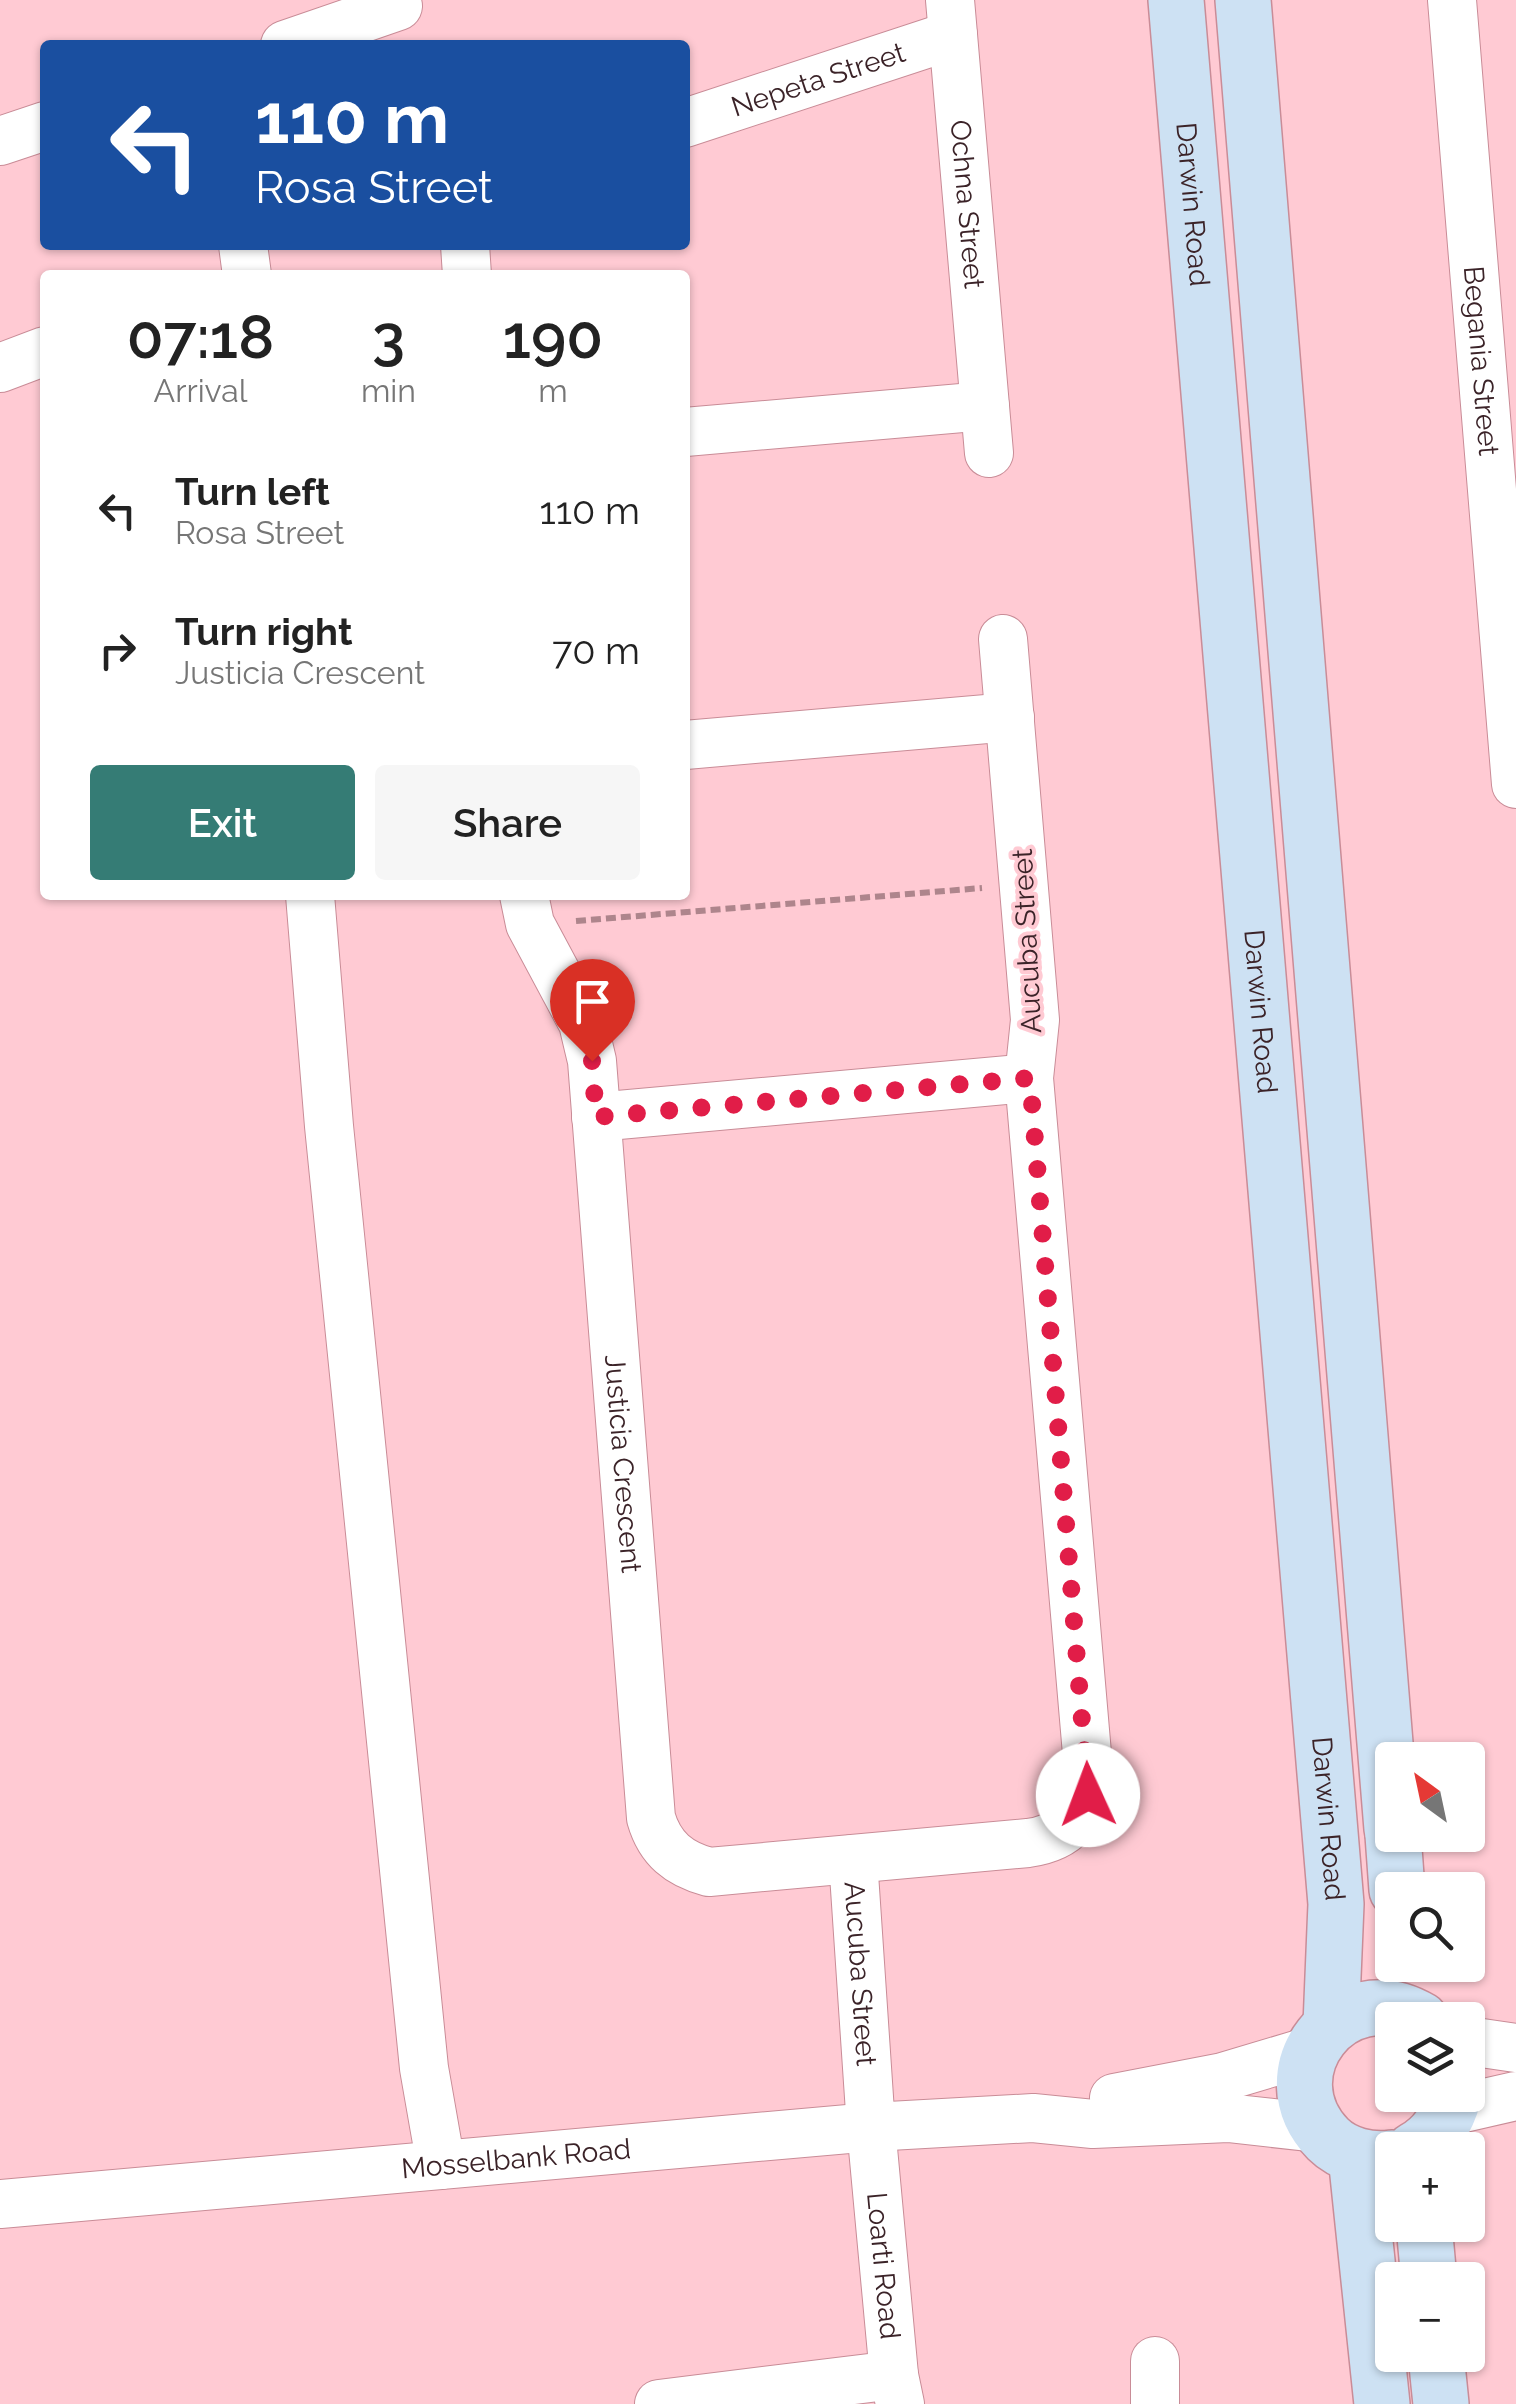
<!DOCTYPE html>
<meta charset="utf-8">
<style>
:root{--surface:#fff;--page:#f6f6f6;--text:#222;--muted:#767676;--accent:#357c75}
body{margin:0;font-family:Raleway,sans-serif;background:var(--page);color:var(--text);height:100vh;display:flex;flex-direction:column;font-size:38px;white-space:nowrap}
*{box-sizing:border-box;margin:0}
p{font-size:32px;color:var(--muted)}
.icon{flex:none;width:55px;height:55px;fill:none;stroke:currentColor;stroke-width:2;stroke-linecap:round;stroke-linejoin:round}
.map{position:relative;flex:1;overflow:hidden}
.drawer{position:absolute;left:40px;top:270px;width:650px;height:630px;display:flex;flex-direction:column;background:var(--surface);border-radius:10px;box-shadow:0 2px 8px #0004}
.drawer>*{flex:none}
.top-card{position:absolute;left:40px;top:40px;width:650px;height:210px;border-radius:10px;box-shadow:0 2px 8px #0004;background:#1a4fa0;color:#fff;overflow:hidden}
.needle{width:65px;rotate:327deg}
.controls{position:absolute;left:1375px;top:1742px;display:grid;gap:20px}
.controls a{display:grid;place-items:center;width:110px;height:110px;border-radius:10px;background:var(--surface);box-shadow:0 2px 8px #0004;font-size:50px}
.pin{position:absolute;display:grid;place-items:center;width:85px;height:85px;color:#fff;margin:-102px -42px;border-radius:50% 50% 50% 0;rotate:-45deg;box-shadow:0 0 10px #0007}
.pin .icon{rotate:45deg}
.me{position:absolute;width:110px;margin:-55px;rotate:358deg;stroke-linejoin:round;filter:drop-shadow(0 0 8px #0008)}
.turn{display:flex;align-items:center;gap:35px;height:210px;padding:0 50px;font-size:45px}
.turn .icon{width:130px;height:130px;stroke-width:2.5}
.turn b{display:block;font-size:70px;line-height:85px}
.eta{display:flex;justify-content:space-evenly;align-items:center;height:170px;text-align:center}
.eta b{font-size:60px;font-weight:600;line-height:70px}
.action{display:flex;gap:20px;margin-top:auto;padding:20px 50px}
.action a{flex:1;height:115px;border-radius:10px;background:var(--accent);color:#fff;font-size:40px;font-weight:600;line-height:115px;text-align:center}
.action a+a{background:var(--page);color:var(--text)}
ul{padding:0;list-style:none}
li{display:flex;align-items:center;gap:30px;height:140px;padding:0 50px}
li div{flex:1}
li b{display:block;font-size:38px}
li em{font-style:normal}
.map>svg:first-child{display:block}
</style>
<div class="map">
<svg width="1516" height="2404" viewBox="0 0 1516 2404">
<rect width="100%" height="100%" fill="#ffcad3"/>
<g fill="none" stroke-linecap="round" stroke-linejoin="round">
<g stroke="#c98c97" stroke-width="50">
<g id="street">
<path id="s1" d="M 950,0 L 989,453"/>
<path id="s2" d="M 1452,0 L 1516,784"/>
<path d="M 285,45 L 398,6"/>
<path id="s3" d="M 685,123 L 953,35"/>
<path d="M 0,141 L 45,126"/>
<path d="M 243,245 L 247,275"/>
<path d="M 465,245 L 467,275"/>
<path d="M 0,368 L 45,351"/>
<path d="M 685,432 L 985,406"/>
<path d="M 685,745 L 1010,717"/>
<path d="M 310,895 L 329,1126 L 424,2068 L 441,2165"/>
<path id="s4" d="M 524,895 L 530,924 L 583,1023 L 592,1061 L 651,1818 C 660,1849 679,1864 709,1872 L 1028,1843 C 1066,1838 1087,1816 1089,1777 L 1029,1078 L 1035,1020 L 1003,639"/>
<path d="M 596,1117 L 1029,1078"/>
<path id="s5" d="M 853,1859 L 871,2127 L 894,2375 L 900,2404"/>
<path d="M 1468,2041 L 1516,2048"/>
<path d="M 1114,2098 L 1223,2077 L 1310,2051"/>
<path d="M 1450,2111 L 1516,2096"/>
<path id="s6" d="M 0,2204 L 871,2127 L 1033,2118 L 1093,2124 L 1228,2118 L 1317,2128"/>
<path d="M 659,2404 L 894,2375"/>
<path d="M 1155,2404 L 1155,2361"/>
</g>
</g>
<g stroke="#c98c97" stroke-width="58">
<g id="secondary">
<path id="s7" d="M 1176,0 L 1336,1904 L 1331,2025"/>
<path d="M 1243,0 L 1392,1829"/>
<path d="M 1393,1835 L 1397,1890"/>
<path d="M 1414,2150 C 1436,2138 1448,2119 1454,2095"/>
<path d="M 1356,2156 L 1382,2404"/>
<path d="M 1392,2158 C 1370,2161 1344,2155 1328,2139 C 1264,2073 1342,1973 1421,2020"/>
<path d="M 1424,2225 L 1429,2280"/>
<path d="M 1436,2355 L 1441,2404"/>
</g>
</g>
<path stroke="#ae858c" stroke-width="6" stroke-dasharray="10 5" stroke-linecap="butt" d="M 576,921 L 982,888"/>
<use href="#street" stroke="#fff" stroke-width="48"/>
<use href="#secondary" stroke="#cde1f3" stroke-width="55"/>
</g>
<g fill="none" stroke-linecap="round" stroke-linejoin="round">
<path stroke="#e11d48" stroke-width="18" stroke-dasharray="0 32.4" d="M 592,1061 L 596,1117 L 1030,1078 L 1088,1795"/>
</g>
<g text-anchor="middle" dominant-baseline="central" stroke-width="8" stroke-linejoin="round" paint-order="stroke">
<g font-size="28" fill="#3b2328" stroke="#ffcad3">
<text stroke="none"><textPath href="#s3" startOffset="140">Nepeta Street</textPath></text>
<text stroke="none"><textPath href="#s1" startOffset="205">Ochna Street</textPath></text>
<text stroke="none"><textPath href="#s7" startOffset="205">Darwin Road</textPath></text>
<text stroke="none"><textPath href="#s2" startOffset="362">Begania Street</textPath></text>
<text transform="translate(1027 941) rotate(-93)">Aucuba Street</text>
<text stroke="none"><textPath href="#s7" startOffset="1015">Darwin Road</textPath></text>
<text stroke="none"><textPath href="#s4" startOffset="585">Justicia Crescent</textPath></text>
<text stroke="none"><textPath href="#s7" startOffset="1825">Darwin Road</textPath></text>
<text stroke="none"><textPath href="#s5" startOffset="115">Aucuba Street</textPath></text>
<text stroke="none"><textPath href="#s6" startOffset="518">Mosselbank Road</textPath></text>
<text stroke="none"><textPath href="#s5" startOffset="408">Loarti Road</textPath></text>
</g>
</g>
</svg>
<div class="controls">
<a><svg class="needle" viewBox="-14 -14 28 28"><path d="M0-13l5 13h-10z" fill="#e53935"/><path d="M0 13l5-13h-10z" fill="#767676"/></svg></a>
<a><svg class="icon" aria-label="search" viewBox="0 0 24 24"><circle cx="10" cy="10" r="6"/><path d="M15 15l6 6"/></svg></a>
<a><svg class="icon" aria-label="layers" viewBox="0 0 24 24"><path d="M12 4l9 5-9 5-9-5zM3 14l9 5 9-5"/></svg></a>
<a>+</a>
<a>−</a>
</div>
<div class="pin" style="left:592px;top:1061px;background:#d93025"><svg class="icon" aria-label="arrive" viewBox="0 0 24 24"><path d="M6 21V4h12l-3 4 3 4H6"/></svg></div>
<svg class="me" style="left:1088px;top:1795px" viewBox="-20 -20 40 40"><circle r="19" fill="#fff"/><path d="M0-13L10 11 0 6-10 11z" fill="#e11d48"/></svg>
<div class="top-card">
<div class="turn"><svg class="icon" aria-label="left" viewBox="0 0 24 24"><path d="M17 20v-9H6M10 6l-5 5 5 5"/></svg><div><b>110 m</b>Rosa Street</div></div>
</div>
<section class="drawer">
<div class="eta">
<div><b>07:18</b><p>Arrival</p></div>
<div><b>3</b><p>min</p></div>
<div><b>190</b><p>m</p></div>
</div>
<ul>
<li><svg class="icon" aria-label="left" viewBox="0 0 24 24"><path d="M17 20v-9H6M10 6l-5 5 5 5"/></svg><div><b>Turn left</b><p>Rosa Street</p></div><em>110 m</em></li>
<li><svg class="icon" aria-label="right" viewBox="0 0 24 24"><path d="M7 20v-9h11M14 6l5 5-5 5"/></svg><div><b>Turn right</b><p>Justicia Crescent</p></div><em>70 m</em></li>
</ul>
<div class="action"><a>Exit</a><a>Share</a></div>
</section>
</div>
